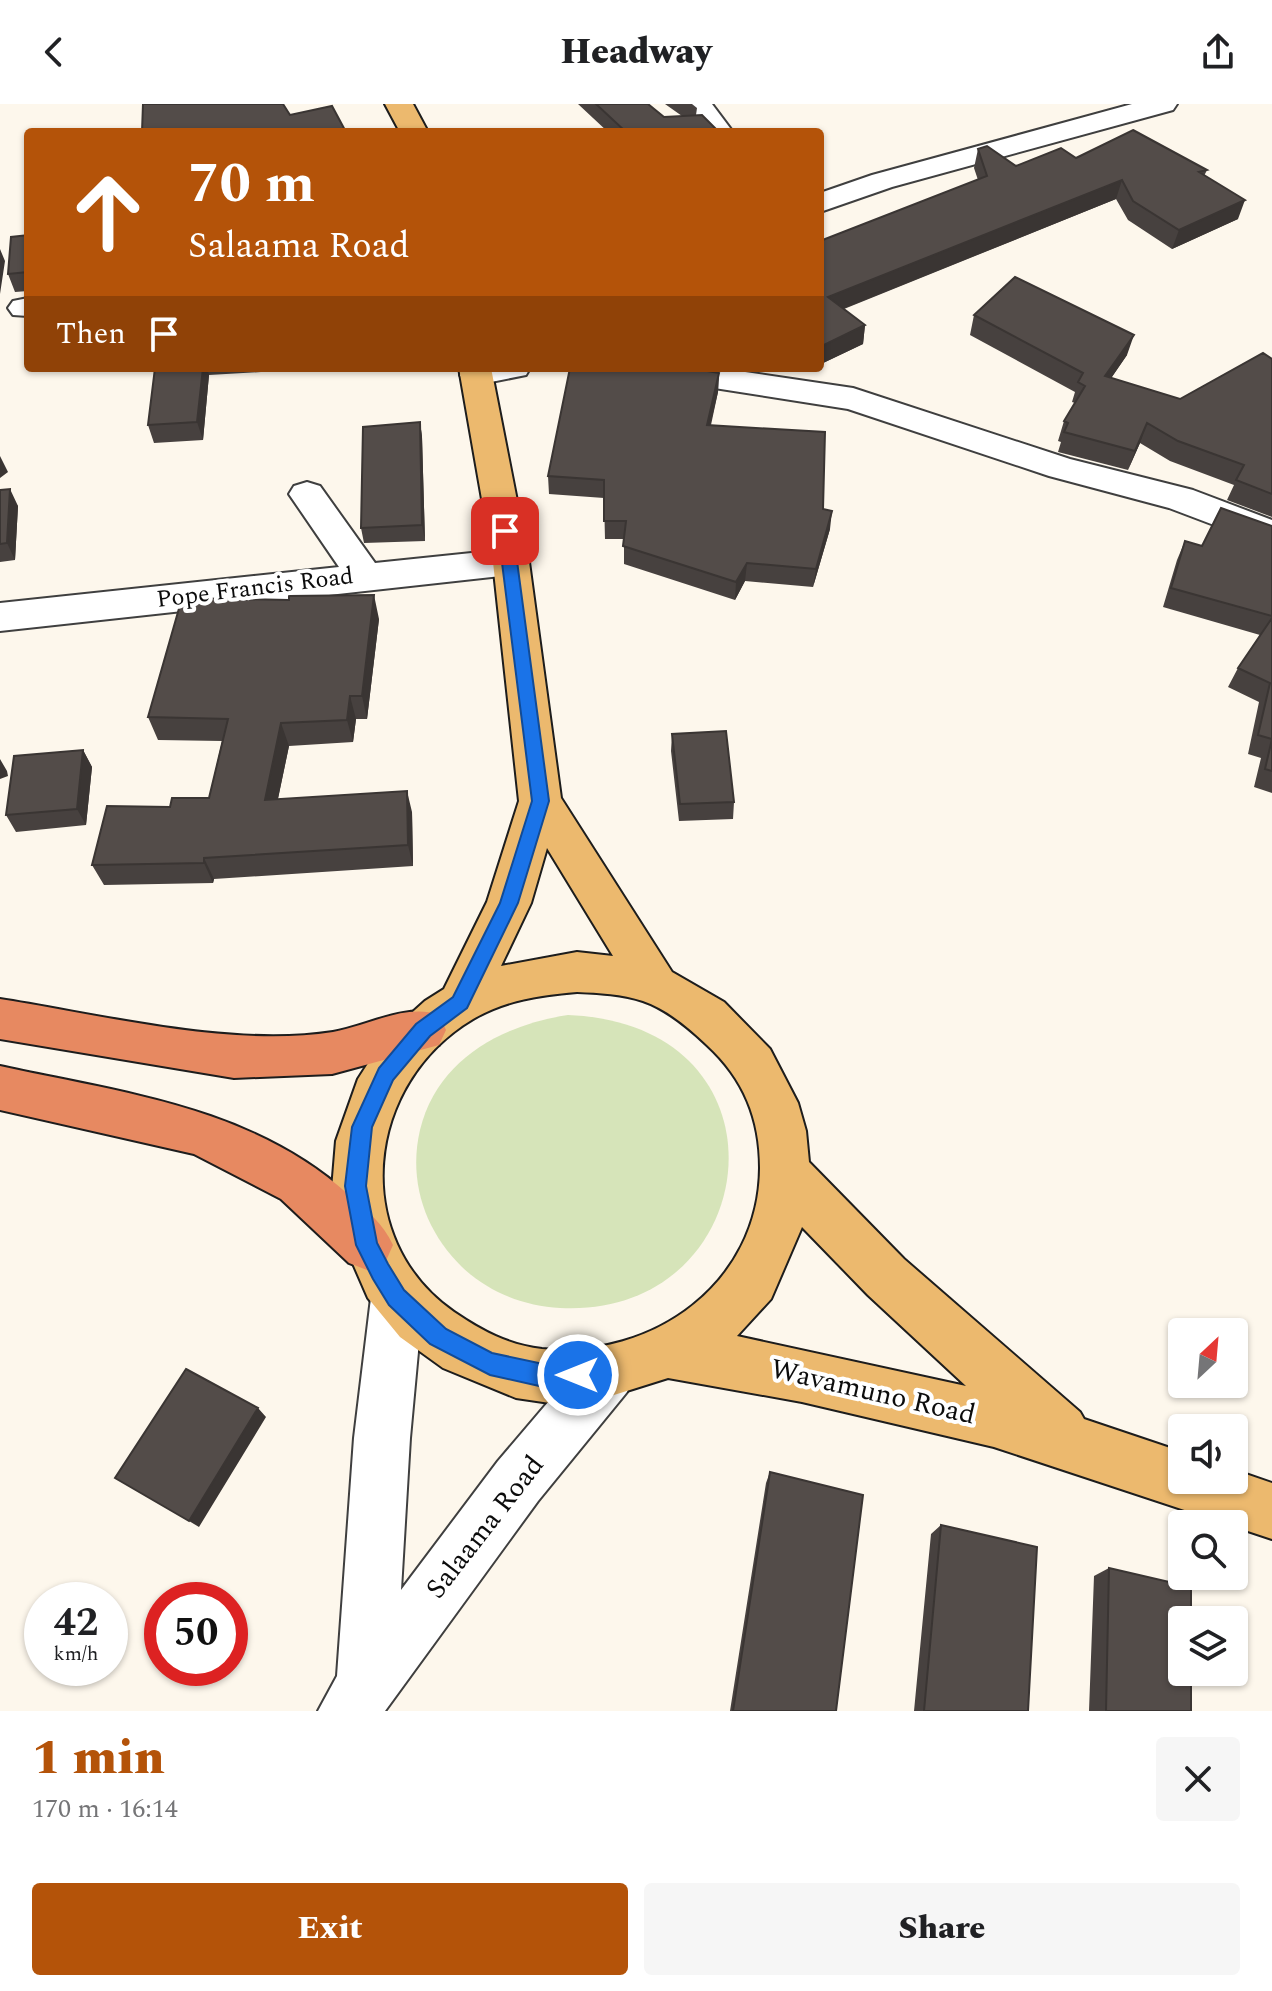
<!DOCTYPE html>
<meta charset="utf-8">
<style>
:root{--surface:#fff;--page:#f6f6f6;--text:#202124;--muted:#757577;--accent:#b45309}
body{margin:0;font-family:Spectral,serif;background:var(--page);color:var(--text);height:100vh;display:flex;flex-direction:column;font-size:30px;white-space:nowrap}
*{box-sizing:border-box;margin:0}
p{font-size:26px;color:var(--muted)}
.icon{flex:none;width:44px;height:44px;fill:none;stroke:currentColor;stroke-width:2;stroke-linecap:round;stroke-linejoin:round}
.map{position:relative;height:1607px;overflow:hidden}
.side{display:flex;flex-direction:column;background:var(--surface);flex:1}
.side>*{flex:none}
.top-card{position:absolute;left:24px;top:24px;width:800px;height:244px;border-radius:8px;box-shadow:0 2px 6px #0004;background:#b45309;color:#fff;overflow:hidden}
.needle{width:52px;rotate:26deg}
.controls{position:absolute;left:1168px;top:1214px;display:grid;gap:16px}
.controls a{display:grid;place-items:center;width:80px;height:80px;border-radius:8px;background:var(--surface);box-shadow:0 2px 6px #0004;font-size:40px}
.speed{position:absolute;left:24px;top:1478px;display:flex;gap:16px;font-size:40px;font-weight:700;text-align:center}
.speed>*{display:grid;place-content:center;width:104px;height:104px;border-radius:50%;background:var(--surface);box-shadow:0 2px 6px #0004;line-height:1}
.speed small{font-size:20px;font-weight:400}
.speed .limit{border:12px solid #d22;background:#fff;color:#111}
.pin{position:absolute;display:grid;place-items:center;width:68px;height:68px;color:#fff;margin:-34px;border-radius:16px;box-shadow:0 4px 12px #0006}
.me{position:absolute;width:88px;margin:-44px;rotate:270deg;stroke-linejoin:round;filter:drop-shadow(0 0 6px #0008)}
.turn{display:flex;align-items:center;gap:28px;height:168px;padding:0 32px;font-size:36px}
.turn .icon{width:104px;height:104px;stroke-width:2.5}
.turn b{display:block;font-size:56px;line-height:68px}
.then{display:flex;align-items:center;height:76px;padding:0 32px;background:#0003;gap:16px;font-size:30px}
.round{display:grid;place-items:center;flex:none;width:84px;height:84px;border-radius:8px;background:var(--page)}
.headline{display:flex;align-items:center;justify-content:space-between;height:136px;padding:0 32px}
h1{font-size:48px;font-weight:800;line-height:60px;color:var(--accent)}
.primary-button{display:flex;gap:16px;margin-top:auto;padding:16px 32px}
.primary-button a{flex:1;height:92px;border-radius:8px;background:var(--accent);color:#fff;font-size:32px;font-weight:800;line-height:92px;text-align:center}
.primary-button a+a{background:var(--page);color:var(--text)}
header{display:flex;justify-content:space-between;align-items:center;height:104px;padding:0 32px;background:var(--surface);font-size:36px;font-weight:800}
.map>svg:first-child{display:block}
</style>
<header><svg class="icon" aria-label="back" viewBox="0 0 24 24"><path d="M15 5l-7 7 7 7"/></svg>Headway<svg class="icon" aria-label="share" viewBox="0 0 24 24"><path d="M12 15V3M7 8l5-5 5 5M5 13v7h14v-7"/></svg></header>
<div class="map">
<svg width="1272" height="1607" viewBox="0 0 1272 1607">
<rect width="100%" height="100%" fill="#fdf7ec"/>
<path fill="#d6e4b9" d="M 568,911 C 801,920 765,1215 560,1204 C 524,1202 488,1188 462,1163 C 425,1127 408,1077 420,1026 C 437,955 502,921 568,911 Z"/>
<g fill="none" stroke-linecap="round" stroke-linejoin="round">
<g stroke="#3f3f3f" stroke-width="4">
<path id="minor" d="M 684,0 L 712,0 L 733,28 L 705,28 Z
M 1132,0 L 1177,0 L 1173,6 L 892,83 L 820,108 L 820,89 L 872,71 Z
M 28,194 L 28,212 L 13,211 L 8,204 L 13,197 Z
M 464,264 L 530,264 L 526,271 L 476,281 L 464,278 L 460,271 Z
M 634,264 L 718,264 L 853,284 L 1070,355 L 1193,386 L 1272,416 L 1272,443 L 1169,404 L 1049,372 L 848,305 L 650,274 L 638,271 Z
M 307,378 L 320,382 L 375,459 L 511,445 L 524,449 L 529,458 L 524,467 L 511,471 L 0,527 L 0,499 L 339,463 L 289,390 L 294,382 Z
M 397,1168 L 415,1176 L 423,1194 L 410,1334 L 401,1486 L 498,1357 L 589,1250 L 608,1242 L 627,1250 L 635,1269 L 627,1288 L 538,1397 L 385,1607 L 318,1607 L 337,1572 L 354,1334 L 371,1194 L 379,1176 Z"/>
</g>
<g stroke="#1d1d1d" stroke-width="4">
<path id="major" d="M 385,0 L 413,0 L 428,28 L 400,28 Z
M 459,264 L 491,264 L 529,458 L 561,694 L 672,868 L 724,898 L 770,945 L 798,999 L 806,1027 L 809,1058 L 904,1155 L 1080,1308 L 1084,1315 L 1182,1348 L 1182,1376 L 1234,1376 L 1234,1366 L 1272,1379 L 1272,1435 L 994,1343 L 802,1298 L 668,1274 L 598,1296 L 550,1299 L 516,1294 L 443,1264 L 400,1233 L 368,1194 L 341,1132 L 332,1085 L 336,1037 L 358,975 L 385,933 L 425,897 L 444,885 L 487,798 L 519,697 L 493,458 ZM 547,744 L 613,852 L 577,848 L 501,862 L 531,799 ZM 577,888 C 599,889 622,890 643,897 C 667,905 689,924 707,941 C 744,975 760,1015 760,1064 C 759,1180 653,1255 542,1245 C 508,1241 482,1227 454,1208 C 348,1134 365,979 473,915 C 505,896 541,891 577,888 ZM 802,1123 L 868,1191 L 966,1282 L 737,1232 L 771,1195 Z"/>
</g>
<g stroke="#1d1d1d" stroke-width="4">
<path id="highway" d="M 0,895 C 103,911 230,944 333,928 C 367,922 406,899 439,911 L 446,926 L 439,941 L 332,970 L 234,974 L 0,935 Z
M 0,962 C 123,989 252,1003 349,1091 C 367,1107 383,1119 393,1141 L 385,1159 L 367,1166 L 349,1159 L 281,1095 L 194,1050 L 0,1006 Z"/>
</g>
<use href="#minor" fill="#fff" fill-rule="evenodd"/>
<use href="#major" fill="#ecb96e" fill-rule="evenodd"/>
<use href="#highway" fill="#e78961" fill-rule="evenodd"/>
</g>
<path fill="#47413f" d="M 578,0 L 648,0 L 664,13 L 682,12 L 665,0 L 692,0 L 697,4 L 696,11 L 719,28 L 608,28 Z
M 978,45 L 1016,62 L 1076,54 L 1207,66 L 1204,72 L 1238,115 L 1172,145 L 1128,116 L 1116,95 L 844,205 L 865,221 L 863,240 L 821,260 L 820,259 L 820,137 L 978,76 L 974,64 Z
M 28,131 L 28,187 L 15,188 L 8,170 Z
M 974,211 L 1127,251 L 1111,274 L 1180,295 L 1272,255 L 1272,413 L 1227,396 L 1234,381 L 1170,357 L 1140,339 L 1128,366 L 1058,348 L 1061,338 L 1058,337 L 1064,317 L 1075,299 L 1072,298 L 1075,288 L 970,231 Z
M 155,264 L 262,264 L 261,268 L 209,271 L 203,336 L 154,339 L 148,321 Z
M 719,269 L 718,288 L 711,321 L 823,405 L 830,425 L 813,483 L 745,477 L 735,496 L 624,460 L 624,435 L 605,435 L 604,394 L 549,390 L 548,372 Z
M 420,318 L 422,333 L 425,437 L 364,439 L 361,424 Z
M 0,386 L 18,402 L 15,456 L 0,458 Z
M 1272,422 L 1272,689 L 1254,683 L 1261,654 L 1248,650 L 1259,598 L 1228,583 L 1238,564 L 1260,531 L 1163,503 L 1177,456 L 1185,437 L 1202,442 Z
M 379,515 L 367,615 L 356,615 L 353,638 L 289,642 L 278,695 L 412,708 L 413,762 L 214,775 L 213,779 L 104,781 L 92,761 L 170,703 L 209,694 L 222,637 L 158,636 L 148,613 Z
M 672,630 L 734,698 L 733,715 L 679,717 L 671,647 Z
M 83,646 L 92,663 L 86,721 L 16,728 L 6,711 Z
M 770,1368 L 836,1607 L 730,1607 L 766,1379 Z
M 941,1421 L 1028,1607 L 914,1607 L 931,1430 Z
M 1109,1464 L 1191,1607 L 1089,1607 L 1094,1472 Z"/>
<path fill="#3a3533" d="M 1122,76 L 1116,95 L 825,212 L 828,193 Z
M 1245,96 L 1238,115 L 1172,145 L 1179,126 Z
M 0,145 L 5,157 L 0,190 Z
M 865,221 L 863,240 L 821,260 L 824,241 Z
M 1134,231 L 1127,251 L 1099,292 L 1105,272 Z
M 203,264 L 207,264 L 209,271 L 203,336 L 197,318 Z
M 719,269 L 718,288 L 706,339 L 707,321 Z
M 420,318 L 422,333 L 425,437 L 422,421 Z
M 1147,319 L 1140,339 L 1128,366 L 1135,347 Z
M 0,352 L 8,368 L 0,374 Z
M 10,385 L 18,402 L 15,456 L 7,439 Z
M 832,407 L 830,425 L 813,483 L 816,465 Z
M 747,459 L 745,477 L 735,496 L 736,478 Z
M 374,491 L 379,515 L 367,615 L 362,592 Z
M 350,592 L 356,615 L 353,638 L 347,616 Z
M 281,619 L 289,642 L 273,718 L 265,696 Z
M 83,646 L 92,663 L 86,721 L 77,705 Z
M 0,655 L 7,667 L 8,672 L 0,675 Z
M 407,687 L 412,708 L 413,762 L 408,741 Z
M 204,754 L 214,775 L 213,779 L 204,759 Z
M 258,1304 L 266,1313 L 199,1423 L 189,1417 Z"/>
<path fill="#534c49" stroke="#3a3533" stroke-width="2" d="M 143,0 L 283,0 L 290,11 L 332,2 L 346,28 L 142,28 Z
M 596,0 L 648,0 L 664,13 L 702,11 L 719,28 L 626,28 Z
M 1133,26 L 1207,66 L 1199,68 L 1245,96 L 1179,126 L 1133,97 L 1122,76 L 828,193 L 865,221 L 824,241 L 820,238 L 820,137 L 987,72 L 978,45 L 987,42 L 1016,62 L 1061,44 L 1076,54 Z
M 28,131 L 28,168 L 8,170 L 11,133 Z
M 1015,173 L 1134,231 L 1105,272 L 1180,295 L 1263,249 L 1272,255 L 1272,390 L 1236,376 L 1244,361 L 1178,337 L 1147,319 L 1135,347 L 1064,328 L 1068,319 L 1064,317 L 1085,282 L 1078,278 L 1083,269 L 974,211 Z
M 155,264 L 203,264 L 197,318 L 148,321 Z
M 570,264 L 690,264 L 719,269 L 707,321 L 825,328 L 823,405 L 832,407 L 816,465 L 747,459 L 736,478 L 623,442 L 626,417 L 604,417 L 604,376 L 548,372 Z
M 420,318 L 422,421 L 361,424 L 363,323 Z
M 10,385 L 7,439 L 0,440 L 0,386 Z
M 1221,404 L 1272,422 L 1272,512 L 1171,484 L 1185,437 L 1202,442 Z
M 374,491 L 362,592 L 350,592 L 347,616 L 281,619 L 265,696 L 407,687 L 408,741 L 204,754 L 204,759 L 92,761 L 107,702 L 170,703 L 172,694 L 209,694 L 228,615 L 148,613 L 182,494 L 289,496 L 289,492 Z
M 1272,514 L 1272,667 L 1265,665 L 1272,635 L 1258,631 L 1270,579 L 1238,564 Z
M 726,627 L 734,698 L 680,700 L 672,630 Z
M 83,646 L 77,705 L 6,711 L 14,652 Z
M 186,1265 L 258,1304 L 189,1417 L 115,1374 Z
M 770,1368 L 863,1391 L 836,1607 L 733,1607 Z
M 941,1421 L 1037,1443 L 1028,1607 L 924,1607 Z
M 1109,1464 L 1191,1483 L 1191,1516 L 1182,1516 L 1182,1568 L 1191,1568 L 1191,1607 L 1106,1607 Z"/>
<path fill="#1a73e8" stroke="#114b97" stroke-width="2" d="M 505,422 L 513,427 L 549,697 L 518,799 L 467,904 L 430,932 L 393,976 L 372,1023 L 366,1082 L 377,1139 L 388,1160 L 404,1186 L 446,1225 L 492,1249 L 548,1261 L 578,1260 L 586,1263 L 589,1271 L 586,1279 L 548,1284 L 490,1271 L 430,1240 L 389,1201 L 373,1175 L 356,1141 L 345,1082 L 352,1023 L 379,964 L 416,920 L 453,893 L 500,799 L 532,697 L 498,427 Z"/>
<g text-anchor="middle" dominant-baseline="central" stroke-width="8" stroke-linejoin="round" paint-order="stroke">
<g font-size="24" fill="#0c0c0c" stroke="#fff">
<text transform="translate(255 484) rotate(-7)">Pope Francis Road</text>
</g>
<g font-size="28" fill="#0c0c0c" stroke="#fff">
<text transform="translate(873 1288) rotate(13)">Wavamuno Road</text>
<text transform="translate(485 1423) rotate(-52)">Salaama Road</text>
</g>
</g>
</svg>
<div class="controls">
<a><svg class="needle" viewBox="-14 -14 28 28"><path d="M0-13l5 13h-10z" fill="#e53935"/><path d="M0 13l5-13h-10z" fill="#757577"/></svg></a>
<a><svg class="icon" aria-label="sound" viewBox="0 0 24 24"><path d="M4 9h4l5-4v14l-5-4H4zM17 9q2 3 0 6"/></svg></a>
<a><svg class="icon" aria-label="search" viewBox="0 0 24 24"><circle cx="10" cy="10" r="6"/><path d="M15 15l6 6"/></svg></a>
<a><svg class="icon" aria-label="layers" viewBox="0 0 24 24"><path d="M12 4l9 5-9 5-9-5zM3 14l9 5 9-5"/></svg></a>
</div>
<div class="speed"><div>42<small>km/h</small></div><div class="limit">50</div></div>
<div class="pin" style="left:505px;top:427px;background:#d93025"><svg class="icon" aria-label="arrive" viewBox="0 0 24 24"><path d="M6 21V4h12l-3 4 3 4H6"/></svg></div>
<svg class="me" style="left:578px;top:1271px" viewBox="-20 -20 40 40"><circle r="17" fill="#1a73e8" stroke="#fff" stroke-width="3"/><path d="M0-11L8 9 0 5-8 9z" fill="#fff"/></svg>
<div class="top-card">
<div class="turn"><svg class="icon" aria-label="ahead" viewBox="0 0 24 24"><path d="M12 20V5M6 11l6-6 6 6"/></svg><div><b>70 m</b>Salaama Road</div></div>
<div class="then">Then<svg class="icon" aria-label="arrive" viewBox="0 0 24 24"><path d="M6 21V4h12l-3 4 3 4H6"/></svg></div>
</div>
</div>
<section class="side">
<div class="headline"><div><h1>1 min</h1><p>170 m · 16:14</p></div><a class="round"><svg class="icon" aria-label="close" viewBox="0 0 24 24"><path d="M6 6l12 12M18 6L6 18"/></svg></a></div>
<div class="primary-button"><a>Exit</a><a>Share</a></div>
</section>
